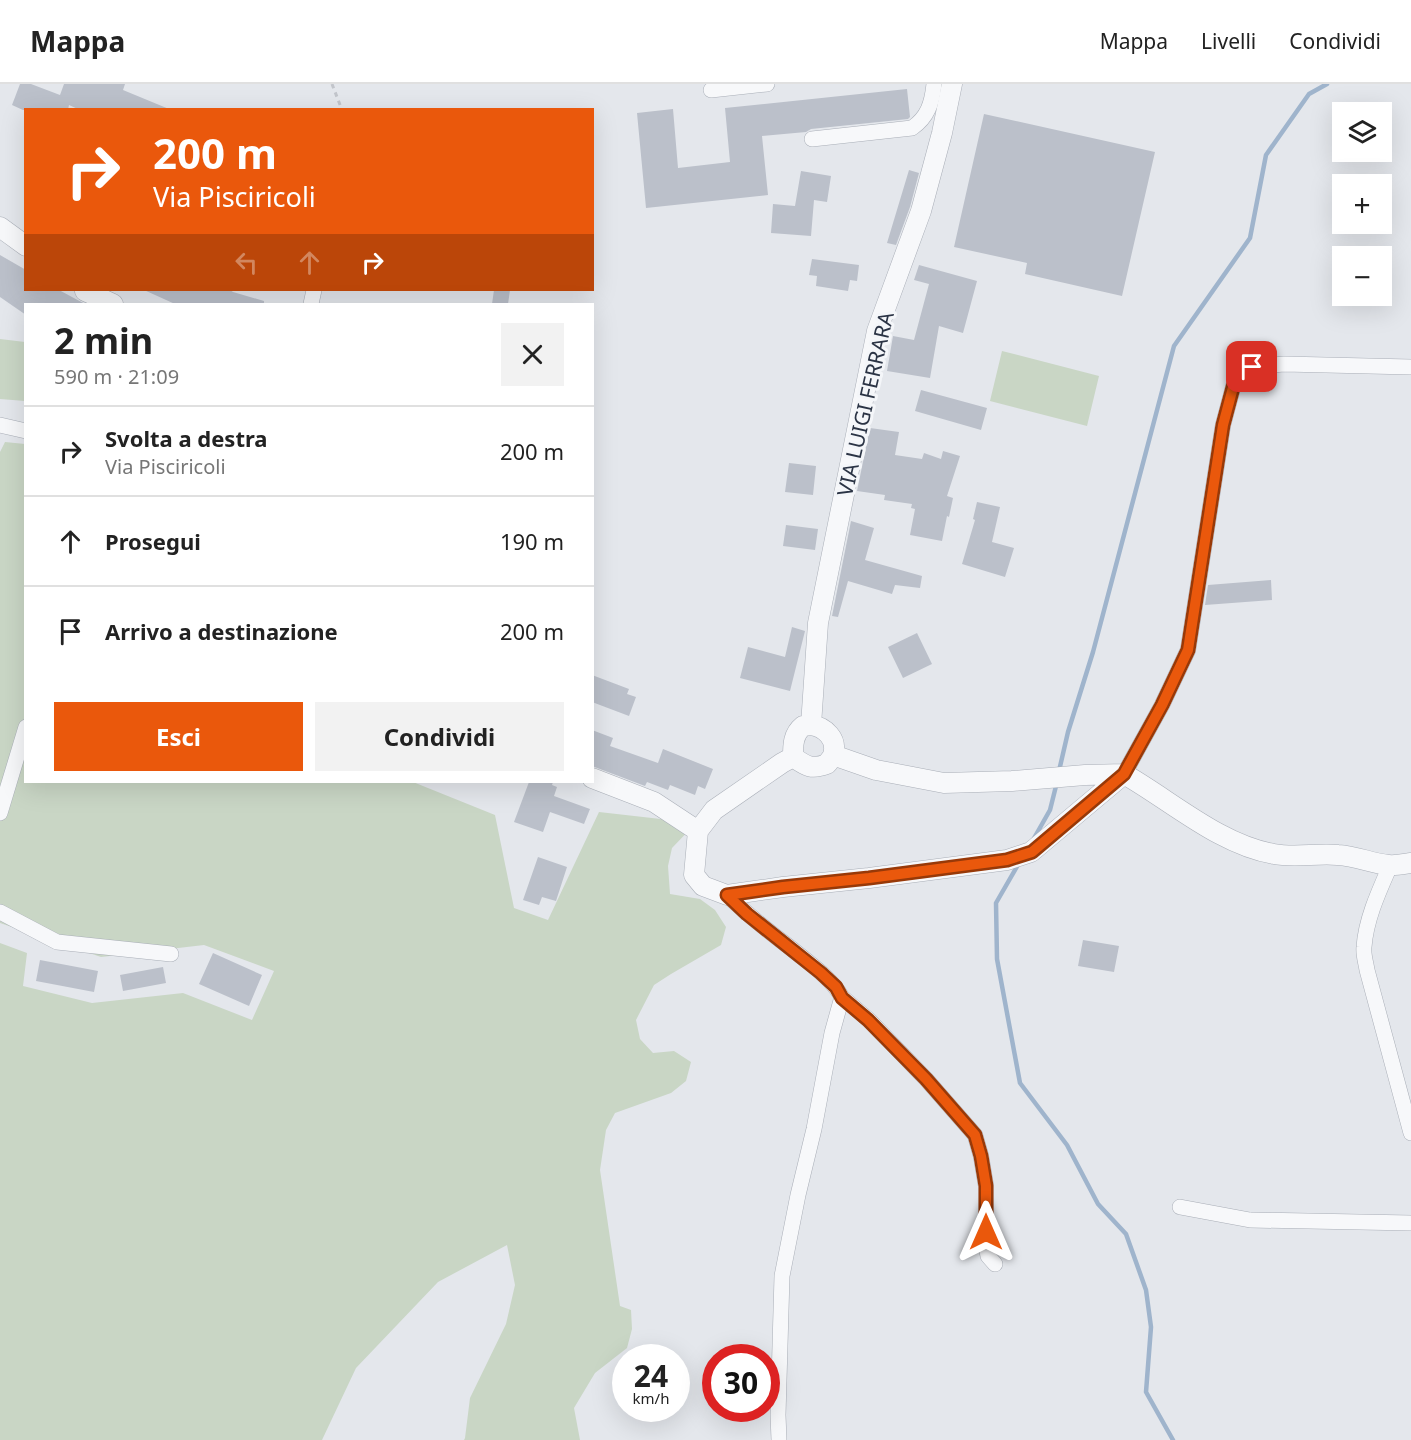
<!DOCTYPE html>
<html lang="it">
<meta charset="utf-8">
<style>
:root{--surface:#fff;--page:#f2f2f2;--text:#222;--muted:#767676;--line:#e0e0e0;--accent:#ea580c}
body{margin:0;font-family:"Noto Sans",sans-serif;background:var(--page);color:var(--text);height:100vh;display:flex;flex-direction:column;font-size:22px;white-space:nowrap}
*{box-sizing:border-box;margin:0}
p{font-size:20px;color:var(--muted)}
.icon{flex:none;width:33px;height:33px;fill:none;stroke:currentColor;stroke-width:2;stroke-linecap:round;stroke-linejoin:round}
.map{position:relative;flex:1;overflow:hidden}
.sheet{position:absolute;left:24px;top:219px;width:570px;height:480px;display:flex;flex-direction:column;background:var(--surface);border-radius:0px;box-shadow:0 6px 24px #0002}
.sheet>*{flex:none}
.banner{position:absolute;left:24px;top:24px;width:570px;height:183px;border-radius:0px;box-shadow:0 6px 24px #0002;background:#ea580c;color:#fff;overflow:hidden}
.buttons{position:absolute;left:1332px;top:18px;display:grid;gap:12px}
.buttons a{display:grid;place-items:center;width:60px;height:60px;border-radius:0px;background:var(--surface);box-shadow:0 6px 24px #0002;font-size:30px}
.speed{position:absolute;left:612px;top:1260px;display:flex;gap:12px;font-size:30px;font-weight:700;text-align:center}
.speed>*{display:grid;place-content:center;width:78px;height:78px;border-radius:50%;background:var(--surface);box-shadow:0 6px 24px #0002;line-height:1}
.speed small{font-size:15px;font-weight:400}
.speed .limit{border:9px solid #d22;background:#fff;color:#111}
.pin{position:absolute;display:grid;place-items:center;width:51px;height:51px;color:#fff;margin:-26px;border-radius:12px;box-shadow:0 3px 9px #0006}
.me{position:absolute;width:66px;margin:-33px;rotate:0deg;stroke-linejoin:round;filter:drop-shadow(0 0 4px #0008)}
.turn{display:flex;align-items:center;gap:21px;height:126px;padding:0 30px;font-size:27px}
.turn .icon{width:78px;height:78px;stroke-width:2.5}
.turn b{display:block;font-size:42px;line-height:51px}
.lanes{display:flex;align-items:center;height:57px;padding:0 30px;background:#0003;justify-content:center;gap:30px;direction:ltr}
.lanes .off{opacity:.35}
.round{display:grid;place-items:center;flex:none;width:63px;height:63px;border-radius:0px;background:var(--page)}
.summary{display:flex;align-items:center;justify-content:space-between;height:102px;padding:0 30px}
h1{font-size:36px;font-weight:700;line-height:45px}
.cta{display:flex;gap:12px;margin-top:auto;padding:12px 30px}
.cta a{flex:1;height:69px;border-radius:0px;background:var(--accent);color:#fff;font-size:24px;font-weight:700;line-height:69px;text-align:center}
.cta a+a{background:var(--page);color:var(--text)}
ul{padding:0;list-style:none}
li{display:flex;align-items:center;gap:18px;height:90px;padding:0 30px;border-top:2px solid var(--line)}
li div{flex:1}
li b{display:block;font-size:22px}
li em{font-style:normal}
header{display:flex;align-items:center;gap:36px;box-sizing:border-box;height:84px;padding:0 30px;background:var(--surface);border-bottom:2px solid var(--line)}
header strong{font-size:28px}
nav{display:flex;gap:33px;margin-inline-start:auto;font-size:21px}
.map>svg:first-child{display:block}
</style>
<header>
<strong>Mappa</strong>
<nav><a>Mappa</a><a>Livelli</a><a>Condividi</a></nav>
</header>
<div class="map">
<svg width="1411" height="1356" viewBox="0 0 1411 1356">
<rect width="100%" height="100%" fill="#e4e7ec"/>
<path fill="#c9d6c5" d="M 0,255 L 25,258 L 25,317 L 0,315 Z
M 1002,267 L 1099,292 L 1087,342 L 990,317 Z
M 5,358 L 25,360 L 26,698 L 413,698 L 495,731 L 514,824 L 548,836 L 599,728 L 696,739 L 672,764 L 668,782 L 670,810 L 700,815 L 715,826 L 726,843 L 721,861 L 671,890 L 654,901 L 636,936 L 640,955 L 653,969 L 674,967 L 691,978 L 686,997 L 671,1009 L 615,1029 L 606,1046 L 600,1086 L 620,1222 L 631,1226 L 632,1245 L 627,1264 L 595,1289 L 574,1324 L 580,1356 L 464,1356 L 465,1354 L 470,1314 L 506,1240 L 515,1201 L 507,1161 L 438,1198 L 356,1284 L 322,1356 L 0,1356 L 0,859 L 27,869 L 23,902 L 92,919 L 183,909 L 252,936 L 274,887 L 204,861 L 101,873 L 0,839 L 0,368 Z"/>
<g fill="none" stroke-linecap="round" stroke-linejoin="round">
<path stroke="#9fb4cc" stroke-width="4.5" d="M 1059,687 L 1068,648 L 1093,568 L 1174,262 L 1250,154 L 1266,71 L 1309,10 L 1327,0
M 1033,756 L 1050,726 L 1057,698
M 1019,779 L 996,819 L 997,875 L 1020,999 L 1067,1061 L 1098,1120 L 1126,1150 L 1146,1206 L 1151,1243 L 1146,1308 L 1173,1356"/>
</g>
<path fill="#bbc0ca" d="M 20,0 L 31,0 L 60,11 L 64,0 L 125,0 L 123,6 L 169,25 L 80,26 L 69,21 L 68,26 L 23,26 L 12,21 Z
M 907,5 L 910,33 L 908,35 L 811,45 L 806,48 L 762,52 L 768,111 L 646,124 L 637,29 L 673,25 L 678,84 L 730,78 L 725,24 Z
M 984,30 L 1155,68 L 1122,212 L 1025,190 L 1027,179 L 954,163 Z
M 909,86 L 919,89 L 910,123 L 896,161 L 887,159 Z
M 801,87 L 831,92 L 827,118 L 814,116 L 811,152 L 771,149 L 773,120 L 795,122 Z
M 0,171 L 26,186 L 26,206 L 59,206 L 85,220 L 26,220 L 26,231 L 0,213 Z
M 812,175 L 859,181 L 857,197 L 850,196 L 848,207 L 816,202 L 817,192 L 809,191 Z
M 919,181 L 977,197 L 963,249 L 939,242 L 930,294 L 887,287 L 893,252 L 914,256 L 929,200 L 914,196 Z
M 144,206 L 230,206 L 233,208 L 264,217 L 264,220 L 175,220 Z
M 494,206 L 510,206 L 508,220 L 492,220 Z
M 921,306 L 987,324 L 981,346 L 915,327 Z
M 870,344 L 899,348 L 895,371 L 922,375 L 924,369 L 941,375 L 943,367 L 960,372 L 947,412 L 953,414 L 949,433 L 947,432 L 942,457 L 910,451 L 915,425 L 911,424 L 912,420 L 884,416 L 885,411 L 857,407 Z
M 789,379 L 816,382 L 813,411 L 785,408 Z
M 977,418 L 1000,423 L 992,458 L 1014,464 L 1005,493 L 962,480 L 975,436 L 973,435 Z
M 851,437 L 874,444 L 865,476 L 922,492 L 920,504 L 895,501 L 892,510 L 848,497 L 838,533 L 832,532 Z
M 786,441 L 818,445 L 815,466 L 783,462 Z
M 1271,496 L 1272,516 L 1205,521 L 1208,501 Z
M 792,543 L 805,547 L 790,607 L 740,594 L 748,563 L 785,573 Z
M 917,549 L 932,580 L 903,594 L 888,563 Z
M 592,591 L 629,605 L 627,610 L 636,613 L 629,632 L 592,618 Z
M 592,646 L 613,654 L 610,662 L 658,679 L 663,665 L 713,685 L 705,705 L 698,702 L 695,711 L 670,701 L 668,706 L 647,698 L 645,702 L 592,682 Z
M 529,698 L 553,698 L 552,701 L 557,703 L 554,712 L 590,725 L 584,740 L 550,728 L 543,748 L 514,738 Z
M 538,773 L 567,783 L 556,817 L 542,813 L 539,821 L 523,816 Z
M 1083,856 L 1119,862 L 1114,888 L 1078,882 Z
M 213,869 L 262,891 L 249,922 L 199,900 Z
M 40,876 L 98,887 L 94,908 L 36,897 Z
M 163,883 L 166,899 L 123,907 L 120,891 Z"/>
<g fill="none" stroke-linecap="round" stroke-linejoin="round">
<g stroke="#a9aeb7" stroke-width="16">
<path id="minor" d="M 711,6 L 767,0
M 812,55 L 912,44 C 928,33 932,19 934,0
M 311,220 L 314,206
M 0,341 L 26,347
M 1124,690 L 1162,621 L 1188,566 L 1223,341 L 1235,296 L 1252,283 L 1284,280 L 1411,283
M 0,729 L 26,643
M 1390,782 C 1379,807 1366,835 1364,863 C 1363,870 1366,879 1367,886 L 1411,1049
M 727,811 C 748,831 769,848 792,865 C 810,880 830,893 842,913 L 832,949 L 814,1045 L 798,1111 L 782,1192 L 778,1331 L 779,1356
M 0,828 L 57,858 L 171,870
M 842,913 L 869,936 L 926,995 L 975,1051 L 981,1072 L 986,1102 L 986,1162 L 988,1172 L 995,1180
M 1180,1123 L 1250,1136 L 1411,1139"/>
</g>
<g stroke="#a9aeb7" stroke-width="21">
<path id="tertiary" d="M 0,143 L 26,162
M 85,207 L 113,220
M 811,641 L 818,539 L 877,247 L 921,127 L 942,49 L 952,0
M 811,641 C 825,643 838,655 833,671 C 832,674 829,677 827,680 C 811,686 806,682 793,673 C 793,661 793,650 803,642 Z
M 833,671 L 876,686 L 944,699 L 1012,697 L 1085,691 L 1124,690
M 793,673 L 782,679 L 714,726 L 698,747 L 694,791 L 703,802 L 727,811 L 783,803 L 869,794 L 1007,776 L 1031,768 L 1124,690 C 1170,716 1220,761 1274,770 C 1295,774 1317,769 1338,771 C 1356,772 1371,779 1388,781 C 1395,782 1404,780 1411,779
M 592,694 L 654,718 L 698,747"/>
</g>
<path stroke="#c2c5cb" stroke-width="3" stroke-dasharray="4.5 4.5" stroke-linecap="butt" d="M 332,0 L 342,26"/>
<use href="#minor" stroke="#f7f8fa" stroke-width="15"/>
<use href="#tertiary" stroke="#f7f8fa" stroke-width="20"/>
</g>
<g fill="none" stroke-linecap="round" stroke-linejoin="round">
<g stroke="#983908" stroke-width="15">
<path id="route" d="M 986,1148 L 986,1102 L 981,1072 L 975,1051 L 926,995 L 868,936 L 842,914 L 836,903 L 821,889 L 747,830 L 727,811 L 783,803 L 869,794 L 1007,776 L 1032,768 L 1124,690 L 1162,621 L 1188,566 L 1223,341 L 1235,296 L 1252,283"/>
</g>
<use href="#route" stroke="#ea580c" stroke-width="10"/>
</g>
<g text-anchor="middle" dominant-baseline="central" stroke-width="6" stroke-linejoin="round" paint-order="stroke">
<g font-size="21" fill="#2b3445" stroke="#f4f6f9">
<text transform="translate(865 320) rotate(-77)">VIA LUIGI FERRARA</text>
</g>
</g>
</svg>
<div class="buttons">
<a><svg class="icon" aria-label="layers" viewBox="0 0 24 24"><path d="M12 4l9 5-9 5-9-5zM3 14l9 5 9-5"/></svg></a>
<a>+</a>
<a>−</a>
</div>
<div class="speed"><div>24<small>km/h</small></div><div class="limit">30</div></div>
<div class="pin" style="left:1252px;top:283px;background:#d93025"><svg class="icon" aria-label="arrive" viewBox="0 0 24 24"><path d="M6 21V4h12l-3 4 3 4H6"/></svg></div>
<svg class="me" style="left:986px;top:1148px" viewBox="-20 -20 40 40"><path d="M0-17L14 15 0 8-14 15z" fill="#ea580c" stroke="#fff" stroke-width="4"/></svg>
<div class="banner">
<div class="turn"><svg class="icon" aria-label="right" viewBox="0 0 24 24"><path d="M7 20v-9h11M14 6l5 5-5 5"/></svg><div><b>200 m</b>Via Pisciricoli</div></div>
<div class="lanes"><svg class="icon off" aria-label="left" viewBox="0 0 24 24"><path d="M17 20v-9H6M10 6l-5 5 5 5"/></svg><svg class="icon off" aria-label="ahead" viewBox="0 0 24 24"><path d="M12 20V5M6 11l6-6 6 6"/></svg><svg class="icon" aria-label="right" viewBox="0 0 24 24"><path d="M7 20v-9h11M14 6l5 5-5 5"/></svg></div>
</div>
<section class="sheet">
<div class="summary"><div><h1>2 min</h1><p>590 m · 21:09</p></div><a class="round"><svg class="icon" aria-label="close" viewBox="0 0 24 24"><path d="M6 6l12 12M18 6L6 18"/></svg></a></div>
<ul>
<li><svg class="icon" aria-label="right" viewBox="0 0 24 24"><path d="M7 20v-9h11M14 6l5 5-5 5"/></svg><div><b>Svolta a destra</b><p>Via Pisciricoli</p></div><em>200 m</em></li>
<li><svg class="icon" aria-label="ahead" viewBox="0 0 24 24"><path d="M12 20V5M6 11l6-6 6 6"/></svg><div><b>Prosegui</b></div><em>190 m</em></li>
<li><svg class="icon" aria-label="arrive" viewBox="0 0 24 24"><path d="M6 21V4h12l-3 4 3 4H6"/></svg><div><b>Arrivo a destinazione</b></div><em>200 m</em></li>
</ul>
<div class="cta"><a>Esci</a><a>Condividi</a></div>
</section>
</div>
